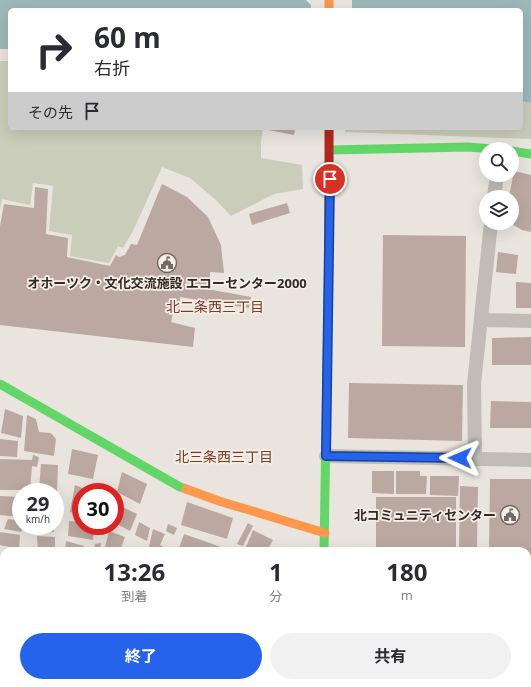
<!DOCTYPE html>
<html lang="ja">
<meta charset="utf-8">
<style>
:root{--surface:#fff;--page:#f2f2f3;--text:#2b2b33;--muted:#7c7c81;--accent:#2563eb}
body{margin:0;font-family:"Open Sans","Noto Sans JP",sans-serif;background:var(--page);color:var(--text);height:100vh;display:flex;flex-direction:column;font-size:15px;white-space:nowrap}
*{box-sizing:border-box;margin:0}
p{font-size:13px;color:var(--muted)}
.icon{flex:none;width:22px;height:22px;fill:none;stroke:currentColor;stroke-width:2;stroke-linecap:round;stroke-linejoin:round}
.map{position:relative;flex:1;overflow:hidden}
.panel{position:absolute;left:0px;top:547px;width:531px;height:140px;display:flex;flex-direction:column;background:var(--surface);border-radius:12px 12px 0 0;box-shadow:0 4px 16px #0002}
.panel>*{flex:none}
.top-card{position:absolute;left:8px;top:8px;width:515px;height:122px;border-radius:6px;box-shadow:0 4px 16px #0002;background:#fff;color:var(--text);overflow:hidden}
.tools{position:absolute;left:479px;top:142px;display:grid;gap:8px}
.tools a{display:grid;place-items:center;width:40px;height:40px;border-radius:50%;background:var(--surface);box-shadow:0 4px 16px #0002;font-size:20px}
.speed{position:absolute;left:12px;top:483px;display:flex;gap:8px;font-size:20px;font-weight:700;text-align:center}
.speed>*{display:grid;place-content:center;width:52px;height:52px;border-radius:50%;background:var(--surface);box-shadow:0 4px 16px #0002;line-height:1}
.speed small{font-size:10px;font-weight:400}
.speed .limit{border:6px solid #d22;background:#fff;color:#111}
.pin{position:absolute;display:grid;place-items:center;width:34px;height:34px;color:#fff;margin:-17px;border:2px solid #fff;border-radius:50%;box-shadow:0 1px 4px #0007}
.me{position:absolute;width:44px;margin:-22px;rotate:271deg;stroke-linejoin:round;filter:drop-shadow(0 0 3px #0008)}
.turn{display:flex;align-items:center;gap:14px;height:84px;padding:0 20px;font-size:18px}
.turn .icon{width:52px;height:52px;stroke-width:2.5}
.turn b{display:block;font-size:28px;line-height:34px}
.then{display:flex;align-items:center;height:38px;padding:0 20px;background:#0003;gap:8px;font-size:15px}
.eta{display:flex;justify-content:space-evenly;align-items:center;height:68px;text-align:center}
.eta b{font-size:24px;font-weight:700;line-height:28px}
.action{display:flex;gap:8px;margin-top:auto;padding:8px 20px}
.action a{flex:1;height:46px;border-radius:24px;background:var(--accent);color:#fff;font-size:16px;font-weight:700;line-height:46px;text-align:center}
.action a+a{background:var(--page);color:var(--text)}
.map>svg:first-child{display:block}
</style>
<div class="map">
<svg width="531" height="687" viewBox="0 0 531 687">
<rect width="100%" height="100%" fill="#e9e4de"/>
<path fill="#cacdb9" d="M 0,61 L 10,61 L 10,128 L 263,128 L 261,141 L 261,158 L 302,165 L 303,189 L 274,194 L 231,216 L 216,200 L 190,178 L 162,167 L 133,231 L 123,248 L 118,246 L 109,263 L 70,256 L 72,235 L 49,231 L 53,186 L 33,183 L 30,205 L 2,199 L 0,210 Z
M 521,101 L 531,103 L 531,139 L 345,132 L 345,128 L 521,128 Z"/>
<path fill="#9cb8b8" d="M 0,0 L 531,0 L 531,103 L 521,101 L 521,10 L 10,10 L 10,49 L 0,49 Z"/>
<path fill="#e9e4de" d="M 306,0 L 352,0 L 352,8 L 350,10 L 311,10 L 311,5 Z"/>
<path fill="#bba9a1" d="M 268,128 L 295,128 L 294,135 L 268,130 Z
M 514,171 L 531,175 L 531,232 L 522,230 L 512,224 L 512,197 L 509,197 Z
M 162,184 L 187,197 L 208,217 L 221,245 L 224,273 L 210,272 L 210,286 L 185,283 L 185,285 L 251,297 L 249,308 L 180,297 L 179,312 L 173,313 L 171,322 L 195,328 L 193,347 L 0,325 L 0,226 L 4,204 L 34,208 L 35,187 L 48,189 L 46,234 L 68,238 L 67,257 L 110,266 L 116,255 L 119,257 L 125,255 L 131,244 L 137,245 Z
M 287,203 L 290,213 L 252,225 L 249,214 Z
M 383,235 L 466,236 L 465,347 L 382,346 Z
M 498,252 L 518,255 L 516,274 L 496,272 Z
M 516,282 L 531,283 L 531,308 L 516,308 Z
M 531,337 L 531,365 L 492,365 L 492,338 Z
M 349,383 L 463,385 L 462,441 L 348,438 Z
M 491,401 L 531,402 L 531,428 L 490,428 Z
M 5,409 L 23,416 L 21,438 L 1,433 Z
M 27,415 L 36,419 L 39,432 L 51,433 L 56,439 L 54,456 L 24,451 Z
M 0,439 L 18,441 L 17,457 L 0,456 Z
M 72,449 L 98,455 L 93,479 L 68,474 Z
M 33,455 L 39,457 L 37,467 L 32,466 L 30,490 L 0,490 L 0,459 L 32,460 Z
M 41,464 L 58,465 L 57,492 L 39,490 Z
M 372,471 L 394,471 L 394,494 L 372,493 Z
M 396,471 L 420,471 L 420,476 L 427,476 L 426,494 L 396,494 Z
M 122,472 L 147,484 L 140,504 L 117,492 Z
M 430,476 L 459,476 L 458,496 L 430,495 Z
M 490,479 L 531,479 L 531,563 L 527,563 L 527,551 L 489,551 Z
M 75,485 L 92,492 L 81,492 L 81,514 L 70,512 Z
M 460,486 L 478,487 L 477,549 L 459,548 Z
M 0,496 L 21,497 L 21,517 L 0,515 Z
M 376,497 L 456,497 L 456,551 L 376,551 Z
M 187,502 L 233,518 L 227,539 L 181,525 Z
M 116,504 L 137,514 L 130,531 L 115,523 Z
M 8,519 L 21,521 L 21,526 L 23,526 L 21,532 L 4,529 Z
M 69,521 L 81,522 L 81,526 L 94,526 L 93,540 L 68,536 Z
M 139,522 L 150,528 L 147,541 L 135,535 Z
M 248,523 L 253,526 L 243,546 L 237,544 Z
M 168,524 L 177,528 L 174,535 L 166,531 Z
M 38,526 L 54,526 L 54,532 L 38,530 Z
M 153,529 L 165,534 L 160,545 L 168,549 L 167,551 L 148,551 Z
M 253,530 L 273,540 L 267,551 L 254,551 L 246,547 Z
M 109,531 L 125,537 L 120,551 L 114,551 L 105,547 Z
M 0,532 L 20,535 L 19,549 L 0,545 Z
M 184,534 L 221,547 L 220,551 L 178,551 Z
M 37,536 L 55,537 L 55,551 L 38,551 Z
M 66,541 L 84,546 L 84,551 L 65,551 Z
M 101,543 L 100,551 L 94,551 L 95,544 Z
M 527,631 L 531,631 L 531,651 L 527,651 Z
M 0,647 L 3,647 L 4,650 L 4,679 L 0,679 Z
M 527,657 L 531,657 L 531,679 L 527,679 Z
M 245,683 L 268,683 L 274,687 L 243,687 Z
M 382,683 L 412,683 L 408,687 L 385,687 Z
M 428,683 L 446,683 L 450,687 L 424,687 Z
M 76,684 L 91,686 L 91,687 L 75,687 Z"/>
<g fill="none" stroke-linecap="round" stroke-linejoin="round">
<path stroke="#c1bcb7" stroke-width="14" d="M 494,197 L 497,175
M 481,320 L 531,321
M 326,456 L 531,460
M 475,459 L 474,384 L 491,223
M 0,601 L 4,601
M 62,687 L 62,683"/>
<path stroke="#63d668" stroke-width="9" d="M 330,150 L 468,147 L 493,149
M 512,151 L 531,154
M 0,384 L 180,487 L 186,489
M 324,551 L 329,247"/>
<path stroke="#ff974d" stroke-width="9" d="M 329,0 L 329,10
M 186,489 L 219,501 L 325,533"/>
<path stroke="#b3261e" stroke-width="9" d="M 329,247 L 329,128
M 322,683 L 322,687"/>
</g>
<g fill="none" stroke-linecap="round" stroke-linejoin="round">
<g stroke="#184099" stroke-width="10">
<path id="route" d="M 330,179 L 326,456 L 460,458"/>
</g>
<use href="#route" stroke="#2563eb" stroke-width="7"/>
</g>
<defs>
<g id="civic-ring" transform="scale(1)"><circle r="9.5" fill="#f6eee4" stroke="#716b66" stroke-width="1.5"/><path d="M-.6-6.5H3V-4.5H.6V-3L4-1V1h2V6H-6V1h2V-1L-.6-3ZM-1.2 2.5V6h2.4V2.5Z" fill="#716b66"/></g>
</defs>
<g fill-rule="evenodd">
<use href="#civic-ring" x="167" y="263"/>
<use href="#civic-ring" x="510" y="515"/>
</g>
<g text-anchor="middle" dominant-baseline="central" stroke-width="3.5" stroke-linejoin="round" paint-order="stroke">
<g font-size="13" font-weight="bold" fill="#312a26" stroke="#f6eee4">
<text x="167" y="283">オホーツク・文化交流施設 エコーセンター2000</text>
<text x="496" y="515" text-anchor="end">北コミュニティセンター</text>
</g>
<g font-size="14" fill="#773c28" stroke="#f6eee4">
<text x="215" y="306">北二条西三丁目</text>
<text x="224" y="456">北三条西三丁目</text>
</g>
</g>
</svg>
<div class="tools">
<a><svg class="icon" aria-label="search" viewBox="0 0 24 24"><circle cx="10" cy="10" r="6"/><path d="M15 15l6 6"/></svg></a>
<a><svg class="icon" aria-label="layers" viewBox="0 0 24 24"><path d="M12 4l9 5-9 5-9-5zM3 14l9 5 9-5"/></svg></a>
</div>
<div class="speed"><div>29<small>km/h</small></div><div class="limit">30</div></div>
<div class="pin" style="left:330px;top:179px;background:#d93025"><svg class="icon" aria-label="arrive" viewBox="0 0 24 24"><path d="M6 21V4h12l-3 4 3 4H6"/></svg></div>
<svg class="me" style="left:460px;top:458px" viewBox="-20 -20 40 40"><path d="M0-17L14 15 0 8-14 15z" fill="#2563eb" stroke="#fff" stroke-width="4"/></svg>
<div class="top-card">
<div class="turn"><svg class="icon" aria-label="right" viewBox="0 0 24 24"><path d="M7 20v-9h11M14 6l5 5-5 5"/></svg><div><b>60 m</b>右折</div></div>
<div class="then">その先<svg class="icon" aria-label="arrive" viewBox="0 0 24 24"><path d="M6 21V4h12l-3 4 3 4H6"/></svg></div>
</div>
<section class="panel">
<div class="eta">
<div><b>13:26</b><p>到着</p></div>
<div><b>1</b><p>分</p></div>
<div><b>180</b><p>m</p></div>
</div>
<div class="action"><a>終了</a><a>共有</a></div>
</section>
</div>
